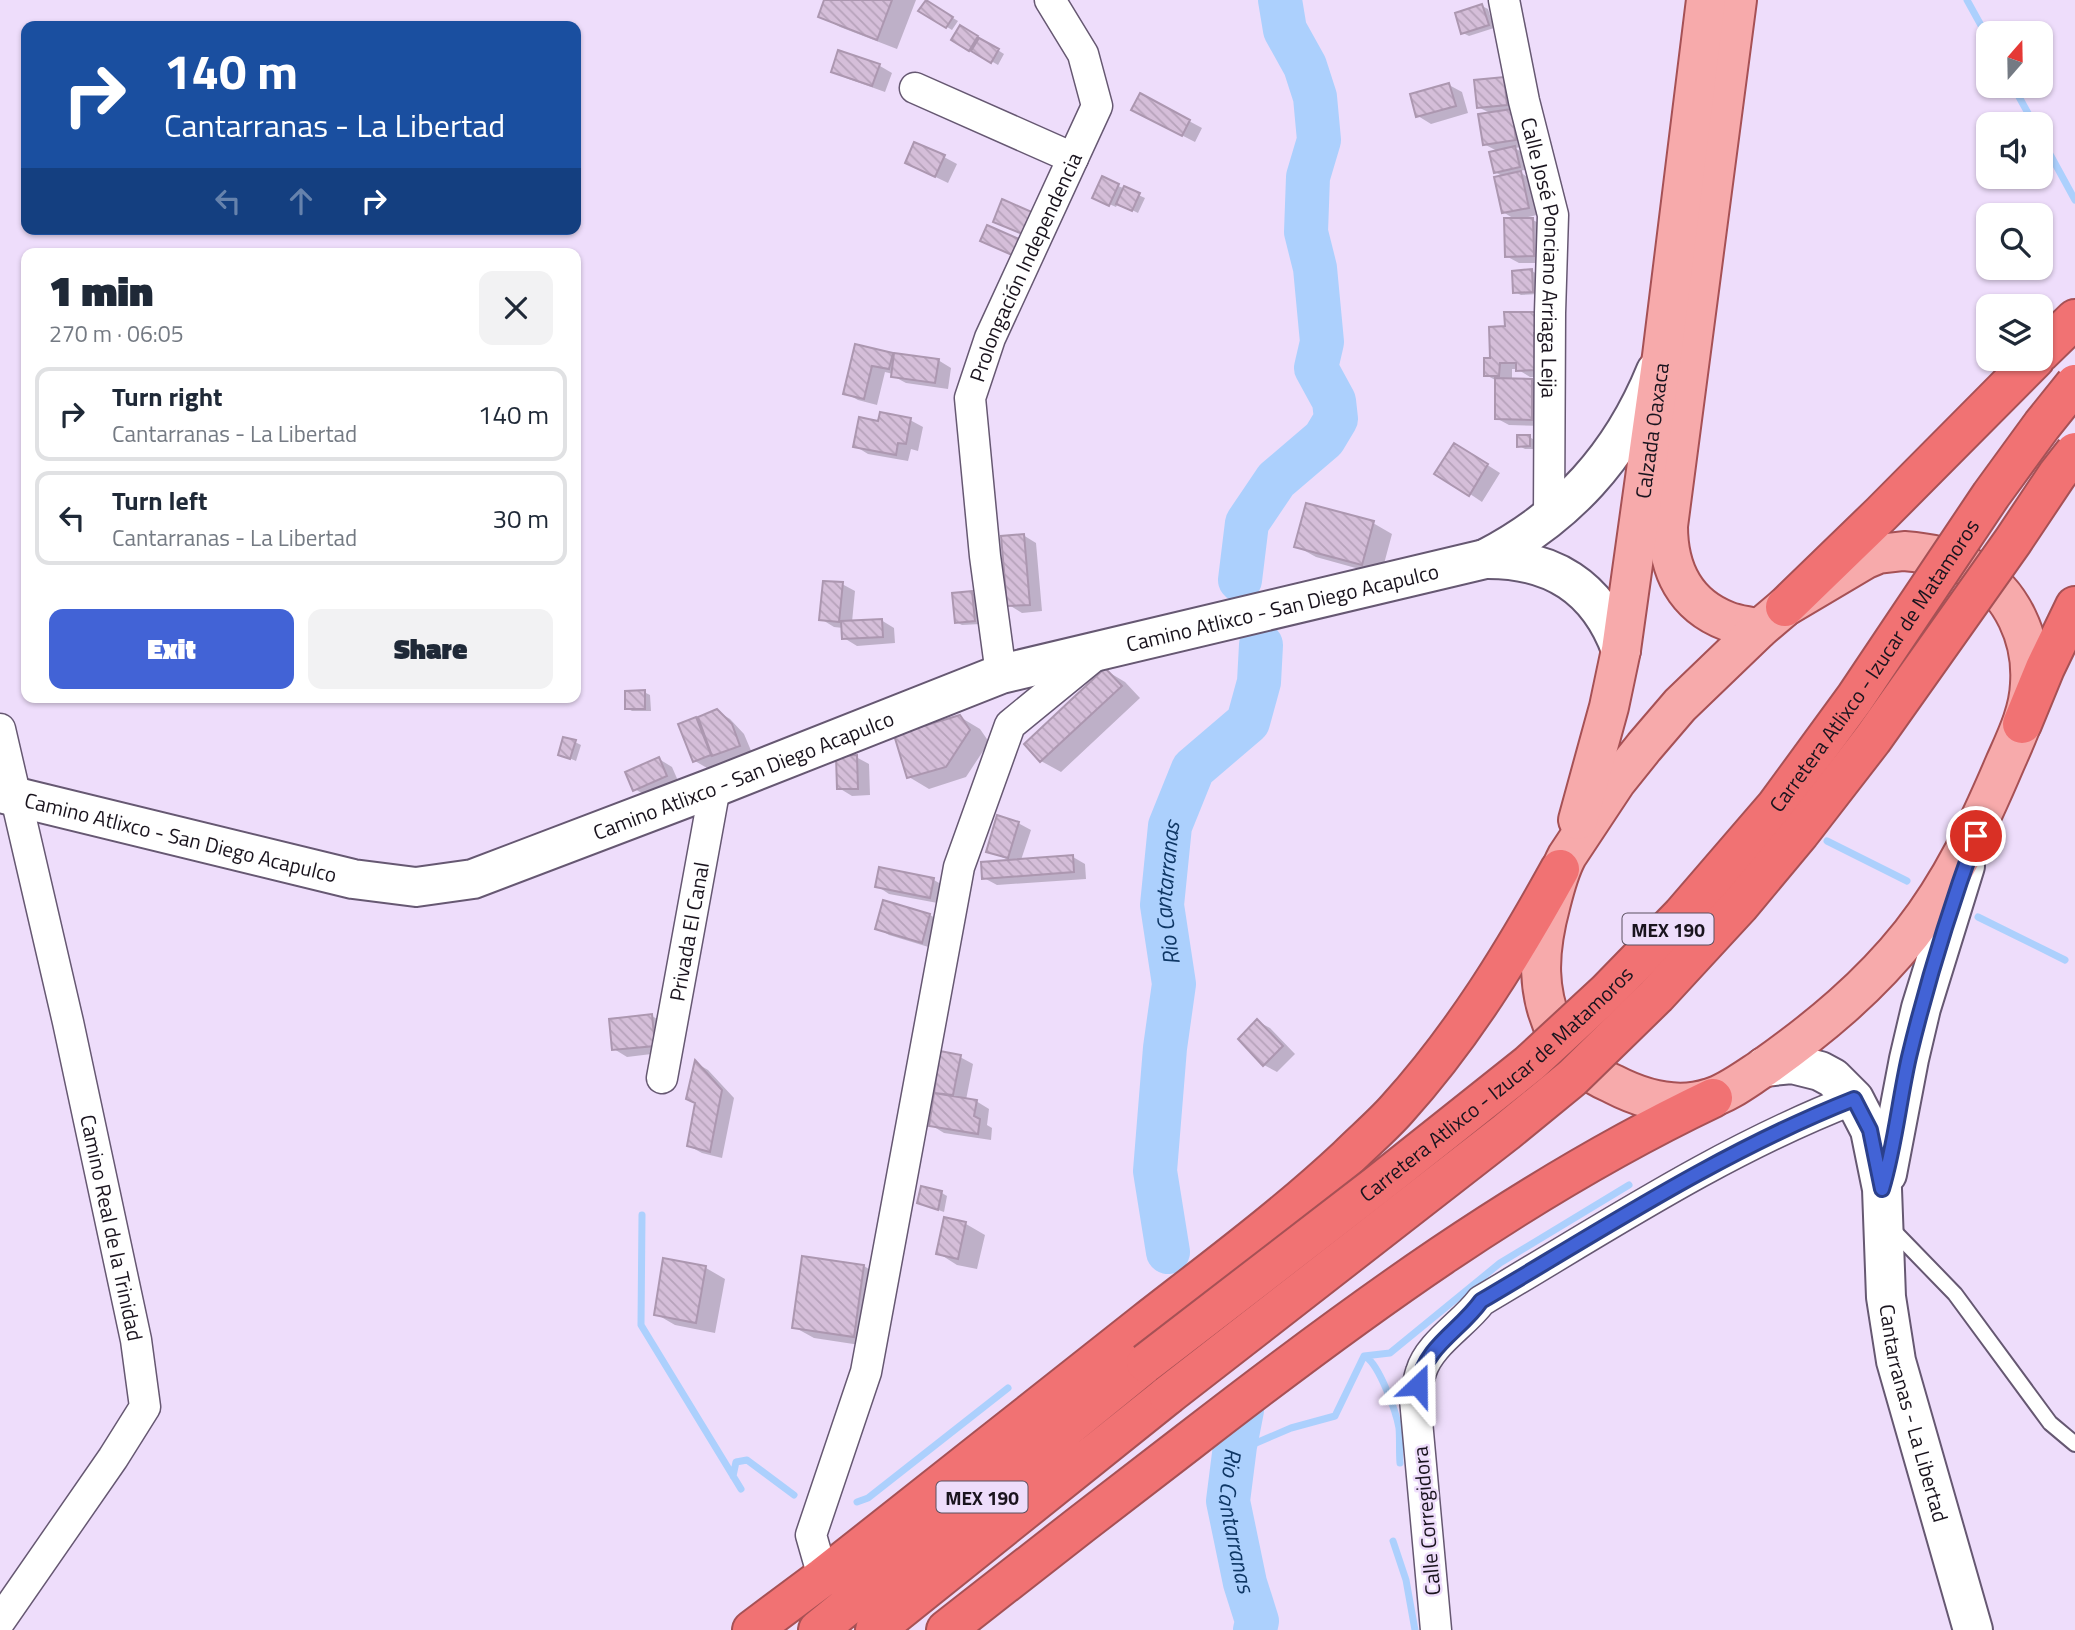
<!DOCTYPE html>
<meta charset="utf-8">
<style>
:root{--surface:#fff;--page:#f2f2f3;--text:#1f2937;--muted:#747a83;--line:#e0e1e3;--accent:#4263d6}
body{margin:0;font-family:"Titillium Web",sans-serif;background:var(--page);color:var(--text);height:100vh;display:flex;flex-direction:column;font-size:26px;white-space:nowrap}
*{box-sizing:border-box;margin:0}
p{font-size:23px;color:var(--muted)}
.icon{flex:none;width:38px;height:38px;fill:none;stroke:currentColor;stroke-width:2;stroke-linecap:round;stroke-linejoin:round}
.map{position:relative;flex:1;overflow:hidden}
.details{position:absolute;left:21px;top:248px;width:560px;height:455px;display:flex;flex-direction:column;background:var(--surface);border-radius:14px;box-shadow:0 2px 5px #0004}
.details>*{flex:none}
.banner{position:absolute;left:21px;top:21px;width:560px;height:214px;border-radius:14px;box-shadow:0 2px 5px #0004;background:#1a4fa0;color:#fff;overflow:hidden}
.needle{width:46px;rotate:20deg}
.tools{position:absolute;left:1976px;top:21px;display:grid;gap:14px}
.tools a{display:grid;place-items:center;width:77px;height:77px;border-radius:14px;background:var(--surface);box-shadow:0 2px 5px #0004;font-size:35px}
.pin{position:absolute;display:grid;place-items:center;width:60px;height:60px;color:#fff;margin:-30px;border:4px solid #fff;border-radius:50%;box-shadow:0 2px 7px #0007}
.me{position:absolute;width:77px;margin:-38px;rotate:23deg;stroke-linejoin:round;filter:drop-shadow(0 0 5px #0008)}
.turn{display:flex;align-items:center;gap:24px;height:147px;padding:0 28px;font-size:32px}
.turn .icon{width:91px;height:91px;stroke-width:2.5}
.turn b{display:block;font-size:49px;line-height:60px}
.lanes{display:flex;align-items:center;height:66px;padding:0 28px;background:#0003;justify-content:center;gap:35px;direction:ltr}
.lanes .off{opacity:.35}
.round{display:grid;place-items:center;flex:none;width:74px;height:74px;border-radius:14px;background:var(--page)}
.head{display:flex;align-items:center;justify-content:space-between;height:119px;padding:0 28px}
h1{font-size:42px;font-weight:800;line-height:52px}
.cta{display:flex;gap:14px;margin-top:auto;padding:14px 28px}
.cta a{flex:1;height:80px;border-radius:14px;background:var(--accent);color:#fff;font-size:28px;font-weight:800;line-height:80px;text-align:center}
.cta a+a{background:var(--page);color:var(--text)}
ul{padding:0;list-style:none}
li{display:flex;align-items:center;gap:21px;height:94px;margin:0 14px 10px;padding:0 14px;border:4px solid var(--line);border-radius:14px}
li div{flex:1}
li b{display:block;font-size:26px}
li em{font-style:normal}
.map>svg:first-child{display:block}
</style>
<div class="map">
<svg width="2075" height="1630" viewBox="0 0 2075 1630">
<defs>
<pattern id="building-back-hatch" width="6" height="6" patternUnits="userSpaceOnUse" patternTransform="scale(1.75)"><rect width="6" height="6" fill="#d5bed9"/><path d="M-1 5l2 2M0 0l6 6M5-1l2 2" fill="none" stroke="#b6a2ba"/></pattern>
</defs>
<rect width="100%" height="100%" fill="#eeddfb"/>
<path fill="#0003" d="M 826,0 L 916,0 L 897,49 L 840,27 L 820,16 Z
M 926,2 L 958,21 L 952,30 L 920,10 Z
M 1482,6 L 1488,9 L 1494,28 L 1469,36 L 1463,33 Z
M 961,27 L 1004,54 L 998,65 L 954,39 Z
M 840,52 L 880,66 L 892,73 L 885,92 L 846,78 L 833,71 Z
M 1504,79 L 1517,86 L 1528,146 L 1515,148 L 1521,152 L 1525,170 L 1518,171 L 1534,181 L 1541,214 L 1524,218 L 1533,220 L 1546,227 L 1546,263 L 1519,263 L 1506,256 L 1516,220 L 1503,212 L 1504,177 L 1495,172 L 1499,152 L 1484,144 L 1492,114 L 1478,107 Z
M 1449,85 L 1462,92 L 1468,113 L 1431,124 L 1418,116 Z
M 1146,117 L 1189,121 L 1202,128 L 1195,142 Z
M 944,157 L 957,164 L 948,183 L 907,163 Z
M 1103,179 L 1145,198 L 1138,213 L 1118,203 L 1116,207 L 1100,200 Z
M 1532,271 L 1537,274 L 1539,294 L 1521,295 L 1515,292 Z
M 1506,314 L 1546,340 L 1548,377 L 1530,377 L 1517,369 L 1512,369 L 1512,381 L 1532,381 L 1545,388 L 1544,426 L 1509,425 L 1496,418 L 1497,381 L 1486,375 L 1491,359 L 1506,328 Z
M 857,346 L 896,356 L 938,360 L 951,368 L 948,389 L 906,383 L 893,376 L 893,374 L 885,372 L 877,405 L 858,400 L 845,393 Z
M 910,420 L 923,427 L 918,451 L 911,449 L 908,461 L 868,454 L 855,446 L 879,423 Z
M 1529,437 L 1535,440 L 1535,449 L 1525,449 L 1519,446 Z
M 1467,452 L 1500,473 L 1482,502 L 1470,494 Z
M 1373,523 L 1392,534 L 1381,575 L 1316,557 L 1296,546 Z
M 1023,535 L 1036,543 L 1042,611 L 1022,613 L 1009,605 Z
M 842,584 L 855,591 L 852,622 L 881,620 L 894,628 L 895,643 L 857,646 L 844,638 L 843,628 L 834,627 L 821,619 Z
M 972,593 L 978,596 L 981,624 L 962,625 L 956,622 Z
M 1105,670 L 1125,682 L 1140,698 L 1061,772 L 1041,761 L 1026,744 Z
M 644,692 L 650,695 L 651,711 L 632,711 L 627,708 Z
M 717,711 L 730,719 L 744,734 L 752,753 L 707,768 L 695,761 L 696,719 L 702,722 Z
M 960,717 L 980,729 L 989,742 L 966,777 L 929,789 L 909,777 Z
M 575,742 L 581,745 L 576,761 L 560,754 Z
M 856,757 L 869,764 L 870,795 L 852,796 L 839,788 Z
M 659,759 L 672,767 L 679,783 L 648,797 L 635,789 Z
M 1018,823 L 1031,830 L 1021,860 L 1073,857 L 1085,864 L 1086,879 L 997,885 L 984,878 L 1011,861 L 988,851 Z
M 880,869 L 934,880 L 946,887 L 943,904 L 889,894 L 877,886 Z
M 884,902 L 930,915 L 942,922 L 935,949 L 889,935 L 877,928 Z
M 652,1016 L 664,1023 L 668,1052 L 627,1057 L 614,1049 Z
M 1257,1021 L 1270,1028 L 1295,1054 L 1277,1072 L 1264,1065 L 1240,1039 Z
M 942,1053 L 960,1057 L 973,1064 L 966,1100 L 976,1101 L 989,1109 L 987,1125 L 992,1128 L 991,1140 L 944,1133 L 931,1125 Z
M 696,1063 L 708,1070 L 734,1098 L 722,1158 L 702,1153 L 689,1146 L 697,1103 Z
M 922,1188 L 942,1193 L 947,1196 L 944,1212 L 924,1205 Z
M 966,1224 L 985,1235 L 977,1269 L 957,1265 L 938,1253 Z
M 664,1260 L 706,1268 L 725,1279 L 715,1333 L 675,1325 L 656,1314 Z
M 864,1266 L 883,1278 L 873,1347 L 814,1338 L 794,1327 Z"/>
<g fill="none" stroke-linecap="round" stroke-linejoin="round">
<path stroke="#acd0fd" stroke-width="7" d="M 1967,0 L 1988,38
M 2013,86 L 2034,124
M 2040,136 L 2075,200
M 1827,841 L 1907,881
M 1978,917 L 2065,960
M 642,1215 L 641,1325 L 741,1489
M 1366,1357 C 1379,1365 1396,1411 1399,1428 C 1400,1439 1399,1451 1400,1463
M 1235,1446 L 1256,1443 L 1291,1428 L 1335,1416 L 1364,1356 L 1390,1353 L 1500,1263 L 1629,1185
M 733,1476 L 736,1462 L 747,1460 L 794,1495
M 857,1502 L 868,1498 L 1008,1388
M 1393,1541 L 1406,1580 L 1415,1630"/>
<g stroke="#acd0fd" stroke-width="44">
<path d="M 1240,580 L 1247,523 L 1276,480 L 1324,439 L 1336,419 L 1334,401 L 1316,368 L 1322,342 L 1315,268 L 1306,232 L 1308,177 L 1319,140 L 1315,97 L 1305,66 L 1285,30 L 1280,0"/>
<path id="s1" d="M 1168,1252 L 1155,1171 L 1165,1048 L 1174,984 L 1162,905 L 1170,826 L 1193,769 L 1248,722 L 1259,682 L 1261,645"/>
<path id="s2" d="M 1242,1410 L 1235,1446 L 1228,1501 L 1245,1583 L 1257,1621 L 1255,1630"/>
</g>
</g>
<path fill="url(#building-back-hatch)" stroke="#ac97b0" stroke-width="2" d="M 824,0 L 892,0 L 877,40 L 818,17 Z
M 926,0 L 953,17 L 946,28 L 918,11 Z
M 1482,4 L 1489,25 L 1461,34 L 1455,13 Z
M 960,25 L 978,36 L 969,51 L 951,40 Z
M 979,38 L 999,49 L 991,63 L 971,51 Z
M 838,50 L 880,64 L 872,86 L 831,72 Z
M 1504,77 L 1507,105 L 1477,108 L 1474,80 Z
M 1449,83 L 1456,106 L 1416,117 L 1410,94 Z
M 1140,93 L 1190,120 L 1182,136 L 1131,110 Z
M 1512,109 L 1516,140 L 1483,145 L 1478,114 Z
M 914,142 L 945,155 L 935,177 L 905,163 Z
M 1515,146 L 1520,167 L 1494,173 L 1489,152 Z
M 1521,171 L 1529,208 L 1502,213 L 1494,177 Z
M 1102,176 L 1119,184 L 1109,206 L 1092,198 Z
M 1124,186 L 1140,193 L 1132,211 L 1116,204 Z
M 1002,199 L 1034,213 L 1025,235 L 993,222 Z
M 1504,218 L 1533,218 L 1534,256 L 1505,257 Z
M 987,225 L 1019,239 L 1012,255 L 980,241 Z
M 1532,269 L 1533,292 L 1513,293 L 1512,271 Z
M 1504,312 L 1538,312 L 1538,333 L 1534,333 L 1535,370 L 1516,371 L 1516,363 L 1500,363 L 1499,376 L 1484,376 L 1484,358 L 1490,358 L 1489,327 L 1505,326 Z
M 855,344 L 893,353 L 889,369 L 872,366 L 864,399 L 843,394 Z
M 894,353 L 939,359 L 935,383 L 891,377 Z
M 1495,378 L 1532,379 L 1532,420 L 1495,419 Z
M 880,412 L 911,418 L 906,444 L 898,443 L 896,455 L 853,447 L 859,417 L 878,421 Z
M 1517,435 L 1530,435 L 1530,446 L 1517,447 Z
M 1454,443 L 1488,464 L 1469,496 L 1434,474 Z
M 1306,503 L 1374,521 L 1362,565 L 1294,547 Z
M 1024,534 L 1030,605 L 1007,606 L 1001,536 Z
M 823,581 L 843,582 L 839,622 L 819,620 Z
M 972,591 L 975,621 L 955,623 L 952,593 Z
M 882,619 L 883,637 L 842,639 L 841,621 Z
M 1105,668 L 1122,686 L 1040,762 L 1024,744 Z
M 645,690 L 645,709 L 625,709 L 625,691 Z
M 717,709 L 732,724 L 740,746 L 712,756 L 698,717 Z
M 960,715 L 970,730 L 946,767 L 907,778 L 894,735 Z
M 696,717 L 711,755 L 693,762 L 678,724 Z
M 563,737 L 576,740 L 570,759 L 558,755 Z
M 857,755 L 858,789 L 837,789 L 836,756 Z
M 659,757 L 667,776 L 633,791 L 625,772 Z
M 997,815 L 1019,822 L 1008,858 L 986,852 Z
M 1073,855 L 1074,872 L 982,879 L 981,862 Z
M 879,867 L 934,878 L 930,898 L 875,887 Z
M 883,900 L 930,914 L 922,943 L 875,929 Z
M 652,1014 L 655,1046 L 612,1050 L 609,1019 Z
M 1257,1019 L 1283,1046 L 1263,1066 L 1238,1039 Z
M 940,1051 L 961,1055 L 953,1095 L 934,1093 Z
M 695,1060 L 722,1090 L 710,1152 L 687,1146 L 695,1103 L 686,1099 Z
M 934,1093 L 977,1100 L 974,1116 L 980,1119 L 978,1134 L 929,1126 Z
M 921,1186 L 942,1191 L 938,1210 L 917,1203 Z
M 944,1217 L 966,1222 L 958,1259 L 936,1254 Z
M 802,1256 L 864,1265 L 854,1337 L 792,1328 Z
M 663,1258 L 706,1266 L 696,1323 L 654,1315 Z"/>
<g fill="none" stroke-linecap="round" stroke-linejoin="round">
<g stroke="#665872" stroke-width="18">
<path id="lane" d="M 1891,1228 L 1955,1294 L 2050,1423 L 2075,1444"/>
</g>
<g stroke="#665872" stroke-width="33">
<g id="street">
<path id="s3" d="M 1504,0 L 1524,101 L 1553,215 L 1550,313 L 1549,519"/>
<path d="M 915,88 L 1073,158"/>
<path id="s4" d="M 1001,674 L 985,556 L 970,398 L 990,338 L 1097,106 L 1083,54 L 1050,0"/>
<path id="s5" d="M 0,729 L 68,1022 L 136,1340 L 145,1407 L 113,1458 L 0,1621"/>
<path id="s6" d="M 662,1078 L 715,787"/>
<path d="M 823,1577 L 811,1535 L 866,1372 L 959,867 L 1010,725 L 1098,653"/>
<path d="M 1436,1630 L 1415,1399 C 1417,1390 1418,1381 1421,1372 C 1429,1344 1464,1324 1481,1301 C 1603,1229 1722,1150 1854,1099"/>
</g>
</g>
<g stroke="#665872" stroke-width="42">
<g id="secondary">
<path d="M 1485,559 C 1566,517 1621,457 1656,371"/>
<path id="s7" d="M 0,793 L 353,879 L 416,887 L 473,879 L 715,787 L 1001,674 L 1485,559 C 1552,558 1598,587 1621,650"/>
<path id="s8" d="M 1764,1067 L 1792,1064 L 1820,1071 L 1833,1078 L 1854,1099 L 1870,1130 L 1882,1189 L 1886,1297 L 1896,1361 L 1973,1630"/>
<path d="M 1887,1174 L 1909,1059 L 1921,1008 L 1965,866"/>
</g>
</g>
<g stroke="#a65155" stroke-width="42">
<g id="primary">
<path d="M 1737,0 L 1668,526 C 1668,570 1685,605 1727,621 C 1737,625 1749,626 1759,629"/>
<path d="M 1904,551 C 1928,553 1953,557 1974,570 C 2012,593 2033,639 2030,684 C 2029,712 2016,738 2005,763 C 1979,824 1952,882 1911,934 C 1869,987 1818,1029 1763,1068 C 1747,1078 1728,1093 1710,1098 C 1677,1109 1642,1099 1613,1084 C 1590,1074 1570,1061 1559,1039 C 1535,993 1538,951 1551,903 C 1555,887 1559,871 1567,856 L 1616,782 L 1644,747 L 1680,705 L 1759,629 L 1785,607 L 1866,559 L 1878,554 Z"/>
<path id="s9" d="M 1578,820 L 1609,707 L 1621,650 L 1662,356 L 1706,0"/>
</g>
</g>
<g stroke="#a65155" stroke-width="42">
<path id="highway" d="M 2040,353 L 2075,319
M 1785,607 L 1881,514 L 2035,359
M 2022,724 L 2045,668 L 2075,606
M 752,1630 L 823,1577 C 931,1492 1039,1406 1147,1321 C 1215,1268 1285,1216 1348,1157 C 1364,1141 1382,1126 1397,1109 C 1463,1036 1513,954 1560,869
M 818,1630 L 1146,1363
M 875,1630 L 1168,1395
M 946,1630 C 1026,1567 1107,1504 1188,1442 C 1353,1314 1524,1188 1713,1098"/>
</g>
<use href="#lane" stroke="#fff" stroke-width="14"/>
<use href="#street" stroke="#fff" stroke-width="30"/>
<use href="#secondary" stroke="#fff" stroke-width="38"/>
<use href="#primary" stroke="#f7aaab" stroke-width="38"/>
<use href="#highway" stroke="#f17273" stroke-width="38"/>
<g stroke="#a65155" stroke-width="42" stroke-linecap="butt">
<g id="highway-bridge">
<path id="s10" d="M 1146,1363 L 1377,1185 L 1529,1064 L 1607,992 L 1682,915 L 1776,806 L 1855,698 L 1991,495 L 2042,425 L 2075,384"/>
<path d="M 1168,1395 L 1506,1132 L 1572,1078 L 1656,996 L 1740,905 L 1800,833 L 1872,740 L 2013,541 L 2057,475 L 2075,452"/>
</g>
</g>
<use href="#highway-bridge" stroke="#f17273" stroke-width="38"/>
</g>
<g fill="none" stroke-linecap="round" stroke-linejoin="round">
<g stroke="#2b408b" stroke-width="18">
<path id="route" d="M 1418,1385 C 1426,1345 1460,1331 1481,1301 C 1603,1229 1722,1151 1854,1099 L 1870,1130 L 1882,1189 C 1895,1146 1899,1101 1909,1057 C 1927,982 1950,908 1976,836"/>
</g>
<use href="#route" stroke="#4263d6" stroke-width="12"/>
</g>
<g text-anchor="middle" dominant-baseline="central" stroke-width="5" stroke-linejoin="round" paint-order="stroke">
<g fill="#eeddfb" stroke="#5a5060" stroke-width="2">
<rect x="1622.5" y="913.5" width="91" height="31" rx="5"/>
<rect x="936.5" y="1481.5" width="91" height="31" rx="5"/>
</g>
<g font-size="19" font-weight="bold" fill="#1a141e">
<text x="1668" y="929">MEX 190</text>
<text x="982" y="1497">MEX 190</text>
</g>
<g font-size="21" fill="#1a141e" stroke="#eeddfb">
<text stroke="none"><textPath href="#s3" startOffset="262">Calle José Ponciano Arriaga Leija</textPath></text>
<text stroke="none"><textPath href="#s4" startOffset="420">Prolongación Independencia</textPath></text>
<text stroke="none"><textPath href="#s9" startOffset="397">Calzada Oaxaca</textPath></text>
<text stroke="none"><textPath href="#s7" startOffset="1340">Camino Atlixco - San Diego Acapulco</textPath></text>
<text stroke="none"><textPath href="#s10" startOffset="1015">Carretera Atlixco - Izucar de Matamoros</textPath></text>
<text stroke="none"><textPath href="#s7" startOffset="774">Camino Atlixco - San Diego Acapulco</textPath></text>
<text stroke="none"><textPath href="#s7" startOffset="186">Camino Atlixco - San Diego Acapulco</textPath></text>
<text stroke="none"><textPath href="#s6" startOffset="149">Privada El Canal</textPath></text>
<text stroke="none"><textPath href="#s10" startOffset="448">Carretera Atlixco - Izucar de Matamoros</textPath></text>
<text stroke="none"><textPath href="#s5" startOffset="511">Camino Real de la Trinidad</textPath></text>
<text stroke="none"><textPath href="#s8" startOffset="424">Cantarranas - La Libertad</textPath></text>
<text transform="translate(1426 1521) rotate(-95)">Calle Corregidora</text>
</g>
<g font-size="23" font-style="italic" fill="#0f3765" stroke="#eeddfb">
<text stroke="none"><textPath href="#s1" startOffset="362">Rio Cantarranas</textPath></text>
<text stroke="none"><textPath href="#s2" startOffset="112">Rio Cantarranas</textPath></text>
</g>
</g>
</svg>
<div class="tools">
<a><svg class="needle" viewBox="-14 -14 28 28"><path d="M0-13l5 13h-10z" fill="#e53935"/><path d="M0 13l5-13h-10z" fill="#747a83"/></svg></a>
<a><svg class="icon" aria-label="sound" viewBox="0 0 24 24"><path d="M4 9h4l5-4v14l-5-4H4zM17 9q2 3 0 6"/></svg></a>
<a><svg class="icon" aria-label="search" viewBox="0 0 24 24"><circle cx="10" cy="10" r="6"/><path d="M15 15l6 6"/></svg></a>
<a><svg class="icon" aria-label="layers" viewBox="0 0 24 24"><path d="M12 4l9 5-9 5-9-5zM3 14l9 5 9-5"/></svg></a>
</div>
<div class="pin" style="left:1976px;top:836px;background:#d93025"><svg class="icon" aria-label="arrive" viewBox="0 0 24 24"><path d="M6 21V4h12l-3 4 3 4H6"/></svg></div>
<svg class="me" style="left:1418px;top:1385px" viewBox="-20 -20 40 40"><path d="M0-17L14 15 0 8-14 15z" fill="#4263d6" stroke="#fff" stroke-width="4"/></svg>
<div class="banner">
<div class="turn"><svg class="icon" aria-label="right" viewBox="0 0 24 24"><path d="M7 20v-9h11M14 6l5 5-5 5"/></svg><div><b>140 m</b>Cantarranas - La Libertad</div></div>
<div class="lanes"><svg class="icon off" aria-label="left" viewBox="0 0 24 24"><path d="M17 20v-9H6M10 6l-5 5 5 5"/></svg><svg class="icon off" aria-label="ahead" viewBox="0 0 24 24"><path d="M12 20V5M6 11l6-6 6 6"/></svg><svg class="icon" aria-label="right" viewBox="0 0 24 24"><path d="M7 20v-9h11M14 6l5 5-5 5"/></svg></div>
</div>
<section class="details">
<div class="head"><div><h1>1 min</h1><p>270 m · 06:05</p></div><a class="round"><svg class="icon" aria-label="close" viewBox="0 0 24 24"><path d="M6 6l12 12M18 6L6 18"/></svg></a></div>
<ul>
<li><svg class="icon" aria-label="right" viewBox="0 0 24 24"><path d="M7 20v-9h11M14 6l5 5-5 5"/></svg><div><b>Turn right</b><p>Cantarranas - La Libertad</p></div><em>140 m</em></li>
<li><svg class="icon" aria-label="left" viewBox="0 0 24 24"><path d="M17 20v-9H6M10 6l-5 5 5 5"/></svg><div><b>Turn left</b><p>Cantarranas - La Libertad</p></div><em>30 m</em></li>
</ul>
<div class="cta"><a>Exit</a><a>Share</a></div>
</section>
</div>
